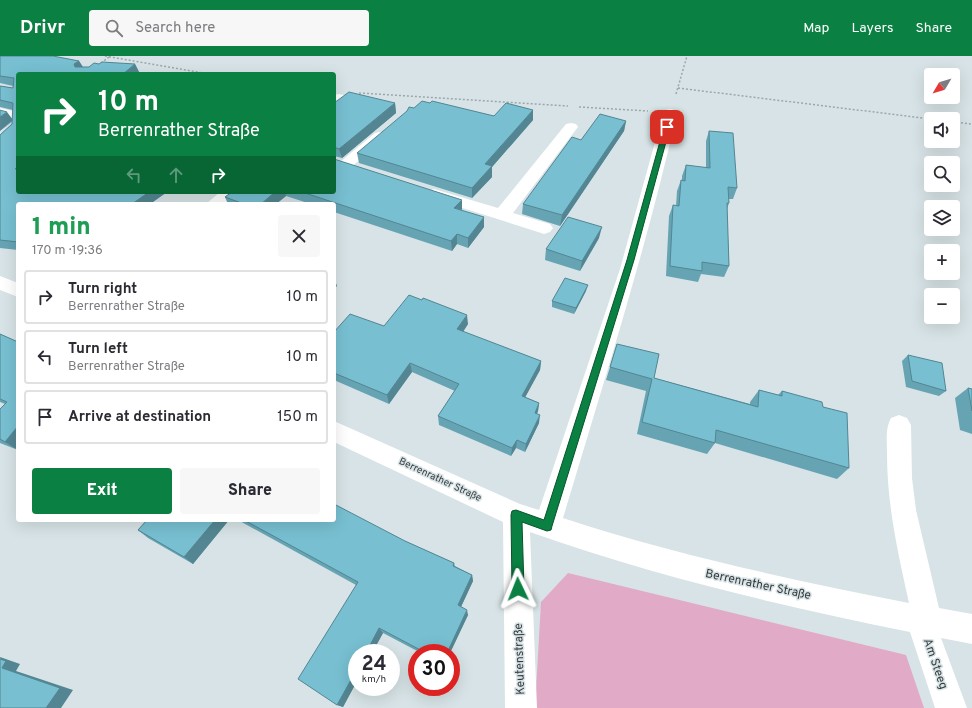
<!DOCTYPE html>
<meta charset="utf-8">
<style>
:root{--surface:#fff;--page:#f7f7f7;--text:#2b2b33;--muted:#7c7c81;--line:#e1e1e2;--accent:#0b8043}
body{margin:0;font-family:Overpass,sans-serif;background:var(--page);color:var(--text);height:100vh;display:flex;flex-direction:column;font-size:15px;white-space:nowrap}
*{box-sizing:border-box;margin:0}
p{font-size:13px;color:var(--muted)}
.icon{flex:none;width:22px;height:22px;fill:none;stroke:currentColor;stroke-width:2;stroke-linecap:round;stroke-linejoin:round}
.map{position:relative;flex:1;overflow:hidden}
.sheet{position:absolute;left:16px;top:146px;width:320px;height:320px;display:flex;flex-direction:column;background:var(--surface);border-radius:4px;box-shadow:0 4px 16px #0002}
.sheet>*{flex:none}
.top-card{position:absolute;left:16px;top:16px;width:320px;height:122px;border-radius:4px;box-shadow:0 4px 16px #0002;background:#0b8043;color:#fff;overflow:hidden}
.needle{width:26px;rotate:232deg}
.buttons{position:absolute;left:924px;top:12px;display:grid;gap:8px}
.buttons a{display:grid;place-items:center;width:36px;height:36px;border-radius:4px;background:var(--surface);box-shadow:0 4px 16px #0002;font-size:20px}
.speed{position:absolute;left:348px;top:588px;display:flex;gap:8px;font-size:20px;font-weight:700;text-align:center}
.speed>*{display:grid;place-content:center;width:52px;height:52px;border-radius:50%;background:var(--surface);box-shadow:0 4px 16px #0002;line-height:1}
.speed small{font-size:10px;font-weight:400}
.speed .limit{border:6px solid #d22;background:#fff;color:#111}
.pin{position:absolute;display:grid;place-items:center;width:34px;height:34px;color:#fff;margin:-17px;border-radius:8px;box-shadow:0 2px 6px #0006}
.me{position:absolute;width:44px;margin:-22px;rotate:358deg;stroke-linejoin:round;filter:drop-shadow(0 0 3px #0008)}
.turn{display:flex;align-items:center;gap:14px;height:84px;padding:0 16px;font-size:18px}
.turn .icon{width:52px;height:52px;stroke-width:2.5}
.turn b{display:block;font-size:28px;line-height:34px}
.lanes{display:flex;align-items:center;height:38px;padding:0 16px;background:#0003;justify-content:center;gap:20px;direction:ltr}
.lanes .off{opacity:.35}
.round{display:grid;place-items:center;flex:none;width:42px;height:42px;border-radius:4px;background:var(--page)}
.headline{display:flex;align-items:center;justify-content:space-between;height:68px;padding:0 16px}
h1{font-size:24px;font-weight:800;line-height:30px;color:#1e9e55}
.button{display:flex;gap:8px;margin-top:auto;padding:8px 16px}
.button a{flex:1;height:46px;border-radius:4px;background:var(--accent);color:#fff;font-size:16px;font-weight:800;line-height:46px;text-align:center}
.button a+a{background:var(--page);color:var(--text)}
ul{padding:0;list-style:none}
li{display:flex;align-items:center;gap:12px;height:54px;margin:0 8px 6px;padding:0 8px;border:2px solid var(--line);border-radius:4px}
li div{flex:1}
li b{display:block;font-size:15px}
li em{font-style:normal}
header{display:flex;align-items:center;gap:24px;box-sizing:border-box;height:56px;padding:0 20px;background:var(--accent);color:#fff}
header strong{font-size:19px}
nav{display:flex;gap:22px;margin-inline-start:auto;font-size:14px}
.search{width:280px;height:36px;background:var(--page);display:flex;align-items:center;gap:10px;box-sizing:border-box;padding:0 14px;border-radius:4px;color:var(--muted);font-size:15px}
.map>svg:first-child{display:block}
</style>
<header>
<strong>Drivr</strong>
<div class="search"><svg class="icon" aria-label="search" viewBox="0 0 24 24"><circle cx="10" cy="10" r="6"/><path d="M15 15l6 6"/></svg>Search here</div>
<nav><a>Map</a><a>Layers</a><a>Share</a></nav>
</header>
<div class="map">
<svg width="972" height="652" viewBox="0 0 972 652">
<rect width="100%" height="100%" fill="#d7e3e6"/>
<path fill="#e1abc8" d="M 568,517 L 906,599 L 924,652 L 535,652 L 541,546 Z"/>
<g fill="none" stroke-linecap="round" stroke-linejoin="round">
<path stroke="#9da7a9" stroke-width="1.5" stroke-dasharray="2 2" stroke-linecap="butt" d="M 105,0 L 209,18
M 101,7 L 109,1
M 678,32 L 931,63
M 359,37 L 568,50
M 676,38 L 687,0
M 579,51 L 648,55
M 953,66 L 972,68"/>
<path fill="#fff" fill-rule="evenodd" d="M 339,38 L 344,39 L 346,42 L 339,49 L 334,50 L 334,39 Z
M 0,52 L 18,56 L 18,64 L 0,60 Z
M 670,53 L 675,54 L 677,57 C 646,194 603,328 563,462 C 675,499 793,524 909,547 C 898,497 887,449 887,398 C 887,386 885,373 891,362 L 899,359 L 907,362 L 911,369 L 912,422 L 916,454 L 939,552 L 972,558 L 972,588 L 941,582 L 967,652 L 935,652 L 910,576 C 781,550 654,520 530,476 L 537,652 L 505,652 L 503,466 L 334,386 L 334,365 L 520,448 L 539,454 L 620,213 L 663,57 L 665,54 Z
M 571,67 L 576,68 L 578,71 L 513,157 L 550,168 L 553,172 L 550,176 L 544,178 L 538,176 L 428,141 L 426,138 L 428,135 L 434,133 L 498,152 L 566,68 Z
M 380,76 L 385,77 L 387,80 L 385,83 L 350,112 L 340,112 L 337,109 L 340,106 L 375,77 Z
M 220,136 L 238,136 L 225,148 L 206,148 Z
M 0,220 L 18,227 L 18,241 L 0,234 Z"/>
</g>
<path fill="#66a4b4" d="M 0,0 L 79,5 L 83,11 L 89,11 L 99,8 L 135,8 L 139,16 L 137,18 L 18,18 L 18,136 L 167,136 L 150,148 L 18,148 L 18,194 L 0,192 L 0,79 L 12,68 L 13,65 L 0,75 L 13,64 L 13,54 L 0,51 L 0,30 L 13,32 L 13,30 L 0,27 Z
M 334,47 L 395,47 L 396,57 L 342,102 L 334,100 Z
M 430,47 L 494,60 L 533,54 L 533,64 L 492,111 L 492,121 L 472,142 L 359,107 L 357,97 Z
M 626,65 L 624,75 L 560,170 L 522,158 L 523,148 L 581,84 Z
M 709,75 L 737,132 L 733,143 L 729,143 L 729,147 L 727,153 L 729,210 L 724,221 L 701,218 L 698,226 L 666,220 L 669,160 L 673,149 L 676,150 L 677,135 L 681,124 L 682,124 L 682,120 L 686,109 L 706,112 L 706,85 Z
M 232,136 L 334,136 L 462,153 L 462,154 L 484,171 L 468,192 L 457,188 L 452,195 L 334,156 L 334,148 L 311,148 L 286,140 L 276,148 L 228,148 L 225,141 Z
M 599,182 L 580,215 L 545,204 L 546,193 Z
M 586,235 L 574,258 L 552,251 L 552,245 Z
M 468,268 L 463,276 L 541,305 L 540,314 L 525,341 L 539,347 L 538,355 L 537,358 L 539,367 L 525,396 L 516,392 L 511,400 L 439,369 L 438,360 L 455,335 L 412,316 L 389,348 L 334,324 L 334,276 L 384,270 Z
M 0,278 L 18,286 L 18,394 L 0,387 L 0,353 L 5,348 L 0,346 Z
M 617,288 L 654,322 L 750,348 L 750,346 L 759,334 L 778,339 L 782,335 L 823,351 L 849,412 L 837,423 L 715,387 L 707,398 L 637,378 L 646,335 L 606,324 Z
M 908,299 L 946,335 L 939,340 L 906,331 L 902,305 Z
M 968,332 L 972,333 L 972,378 L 960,374 L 955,342 Z
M 147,464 L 229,464 L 193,508 L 148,482 L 138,474 Z
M 238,464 L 334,464 L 405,485 L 454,507 L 455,510 L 472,519 L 473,525 L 461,551 L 468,559 L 450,597 L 421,597 L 383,577 L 372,597 L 357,597 L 357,625 L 343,651 L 337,649 L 356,529 Z"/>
<path fill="#538692" d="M 79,5 L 84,13 L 75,11 L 74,8 Z
M 135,8 L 139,16 L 137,18 L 123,18 Z
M 395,47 L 396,57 L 342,102 L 339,93 Z
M 533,54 L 533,64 L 492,111 L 492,121 L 472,142 L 472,132 L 485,108 Z
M 7,56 L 13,64 L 0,75 L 0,61 Z
M 626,65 L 624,75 L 560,170 L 562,159 Z
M 149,136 L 167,136 L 150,148 L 132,148 Z
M 275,136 L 285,136 L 286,140 L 276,148 L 261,148 Z
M 462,144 L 462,153 L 455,162 L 454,152 Z
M 484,161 L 484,171 L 468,192 L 468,182 Z
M 602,171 L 599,182 L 580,215 L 582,205 Z
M 457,178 L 457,188 L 452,195 L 451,185 Z
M 334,222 L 337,230 L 334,233 Z
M 588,229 L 586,235 L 574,258 L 576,252 Z
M 467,259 L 468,268 L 458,283 L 457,273 Z
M 541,305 L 540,314 L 521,349 L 522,340 Z
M 410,307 L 412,316 L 389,348 L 387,339 Z
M 539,347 L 538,355 L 533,365 L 535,357 Z
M 540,359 L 539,367 L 525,396 L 526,388 Z
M 18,370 L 18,394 L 5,386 Z
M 517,384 L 516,392 L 511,400 L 512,392 Z
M 215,464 L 229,464 L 193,508 L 184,501 Z
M 472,519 L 473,525 L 459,555 L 458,549 Z
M 467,554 L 468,559 L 450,597 L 447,597 Z
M 379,572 L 383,577 L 372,597 L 366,597 Z
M 0,601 L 20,608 L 16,615 L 73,634 L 61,652 L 46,652 L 2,612 Z
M 357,613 L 357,625 L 343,651 L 337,649 Z"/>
<path fill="#77bfd1" stroke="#538692" d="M 0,0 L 53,0 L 79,5 L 74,8 L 75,11 L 89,11 L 94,7 L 99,8 L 102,6 L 135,8 L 123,18 L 18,18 L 18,110 L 15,113 L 18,112 L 18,136 L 149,136 L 132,148 L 18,148 L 18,186 L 0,184 L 0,79 L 12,68 L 13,47 L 0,44 L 0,30 L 13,32 L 14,22 L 0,20 Z
M 349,36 L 395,47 L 339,93 L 334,91 L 334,47 Z
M 422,45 L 430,47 L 432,45 L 494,60 L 506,47 L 533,54 L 485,108 L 492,110 L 472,132 L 357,97 L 407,55 L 409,51 L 414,52 Z
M 0,54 L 7,56 L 0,61 Z
M 600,58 L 626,65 L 562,159 L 523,148 L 572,81 L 581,84 Z
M 709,75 L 733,77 L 737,132 L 728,131 L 729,147 L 727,147 L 729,210 L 702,206 L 702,215 L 670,210 L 673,149 L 679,150 L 681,124 L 685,125 L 686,109 L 710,112 Z
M 334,103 L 462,144 L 454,152 L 484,161 L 468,182 L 457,178 L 451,185 L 302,136 L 334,136 Z
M 232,136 L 275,136 L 261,148 L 244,148 L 225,141 Z
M 568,161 L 602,171 L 582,205 L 546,193 Z
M 565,222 L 588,229 L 576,252 L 552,245 Z
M 409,239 L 422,244 L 423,242 L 467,259 L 457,273 L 541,305 L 522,340 L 539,347 L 535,357 L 540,359 L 526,388 L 517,384 L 512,392 L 438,360 L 459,328 L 410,307 L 387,339 L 334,317 L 334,276 L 350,258 L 384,270 Z
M 0,278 L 18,286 L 18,370 L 5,386 L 0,383 L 0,353 L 7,346 L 0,343 Z
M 617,288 L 659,298 L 654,322 L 758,351 L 759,334 L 782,340 L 782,335 L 822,346 L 823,351 L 847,357 L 849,412 L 716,374 L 715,387 L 642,366 L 652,323 L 610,311 Z
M 908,299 L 942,307 L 946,335 L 912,325 Z
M 968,332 L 972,333 L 972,355 Z
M 334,448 L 405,485 L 454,507 L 453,510 L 472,519 L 458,549 L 467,554 L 447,597 L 426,597 L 379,572 L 366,597 L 357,597 L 357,613 L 337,649 L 298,623 L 358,526 L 244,464 L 334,464 Z
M 147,464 L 215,464 L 184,501 L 138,474 Z
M 0,603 L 6,605 L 2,612 L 60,632 L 46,652 L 0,652 Z"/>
<path fill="#0b8043" stroke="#07532c" d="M 667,69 L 670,71 L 634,204 L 552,470 L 551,474 L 547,475 L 522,466 L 524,533 L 522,537 L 518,539 L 514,537 L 512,533 L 511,459 L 512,455 L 516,454 L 544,464 L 627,204 L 664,71 Z"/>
<g text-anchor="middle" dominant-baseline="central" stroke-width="3" stroke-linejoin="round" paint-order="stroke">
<g font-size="10" fill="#373c3d" stroke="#d7e3e6">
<text transform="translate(440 424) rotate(25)">Berrenrather Straße</text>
</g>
<g font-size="12" fill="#373c3d" stroke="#d7e3e6">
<text transform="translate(758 529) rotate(12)">Berrenrather Straße</text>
<text transform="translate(520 603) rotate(-92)">Keutenstraße</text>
<text transform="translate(935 608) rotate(71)">Am Steeg</text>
</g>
</g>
</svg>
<div class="buttons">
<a><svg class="needle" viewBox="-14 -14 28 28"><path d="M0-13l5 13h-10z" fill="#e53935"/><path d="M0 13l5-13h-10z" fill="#7c7c81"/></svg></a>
<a><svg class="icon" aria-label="sound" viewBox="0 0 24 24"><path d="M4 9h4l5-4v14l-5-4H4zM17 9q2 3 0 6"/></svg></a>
<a><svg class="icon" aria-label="search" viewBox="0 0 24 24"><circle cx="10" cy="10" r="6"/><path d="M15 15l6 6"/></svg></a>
<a><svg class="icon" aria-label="layers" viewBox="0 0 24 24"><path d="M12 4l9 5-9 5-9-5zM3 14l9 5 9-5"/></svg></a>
<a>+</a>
<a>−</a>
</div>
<div class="speed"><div>24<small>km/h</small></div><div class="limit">30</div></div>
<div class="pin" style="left:667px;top:71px;background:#d93025"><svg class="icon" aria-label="arrive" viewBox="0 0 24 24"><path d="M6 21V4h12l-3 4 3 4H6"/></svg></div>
<svg class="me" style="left:518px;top:533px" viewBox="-20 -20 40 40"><path d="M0-17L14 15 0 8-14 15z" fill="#0b8043" stroke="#fff" stroke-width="4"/></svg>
<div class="top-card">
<div class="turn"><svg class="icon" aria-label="right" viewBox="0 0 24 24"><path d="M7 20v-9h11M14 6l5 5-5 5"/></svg><div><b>10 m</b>Berrenrather Straße</div></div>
<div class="lanes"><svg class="icon off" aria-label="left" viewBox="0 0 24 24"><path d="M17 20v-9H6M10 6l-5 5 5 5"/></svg><svg class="icon off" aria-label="ahead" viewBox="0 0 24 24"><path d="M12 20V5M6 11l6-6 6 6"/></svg><svg class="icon" aria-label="right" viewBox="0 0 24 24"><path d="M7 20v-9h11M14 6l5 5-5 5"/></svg></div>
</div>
<section class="sheet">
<div class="headline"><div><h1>1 min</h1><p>170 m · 19:36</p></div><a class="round"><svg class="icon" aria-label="close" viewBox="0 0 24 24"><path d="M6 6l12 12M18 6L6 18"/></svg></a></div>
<ul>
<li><svg class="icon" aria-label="right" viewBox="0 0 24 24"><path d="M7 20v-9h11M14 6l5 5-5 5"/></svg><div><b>Turn right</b><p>Berrenrather Straße</p></div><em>10 m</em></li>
<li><svg class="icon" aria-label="left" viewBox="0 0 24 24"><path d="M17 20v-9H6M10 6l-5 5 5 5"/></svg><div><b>Turn left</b><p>Berrenrather Straße</p></div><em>10 m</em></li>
<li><svg class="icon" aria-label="arrive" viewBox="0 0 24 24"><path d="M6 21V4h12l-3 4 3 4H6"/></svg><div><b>Arrive at destination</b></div><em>150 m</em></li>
</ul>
<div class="button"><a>Exit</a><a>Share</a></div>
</section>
</div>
